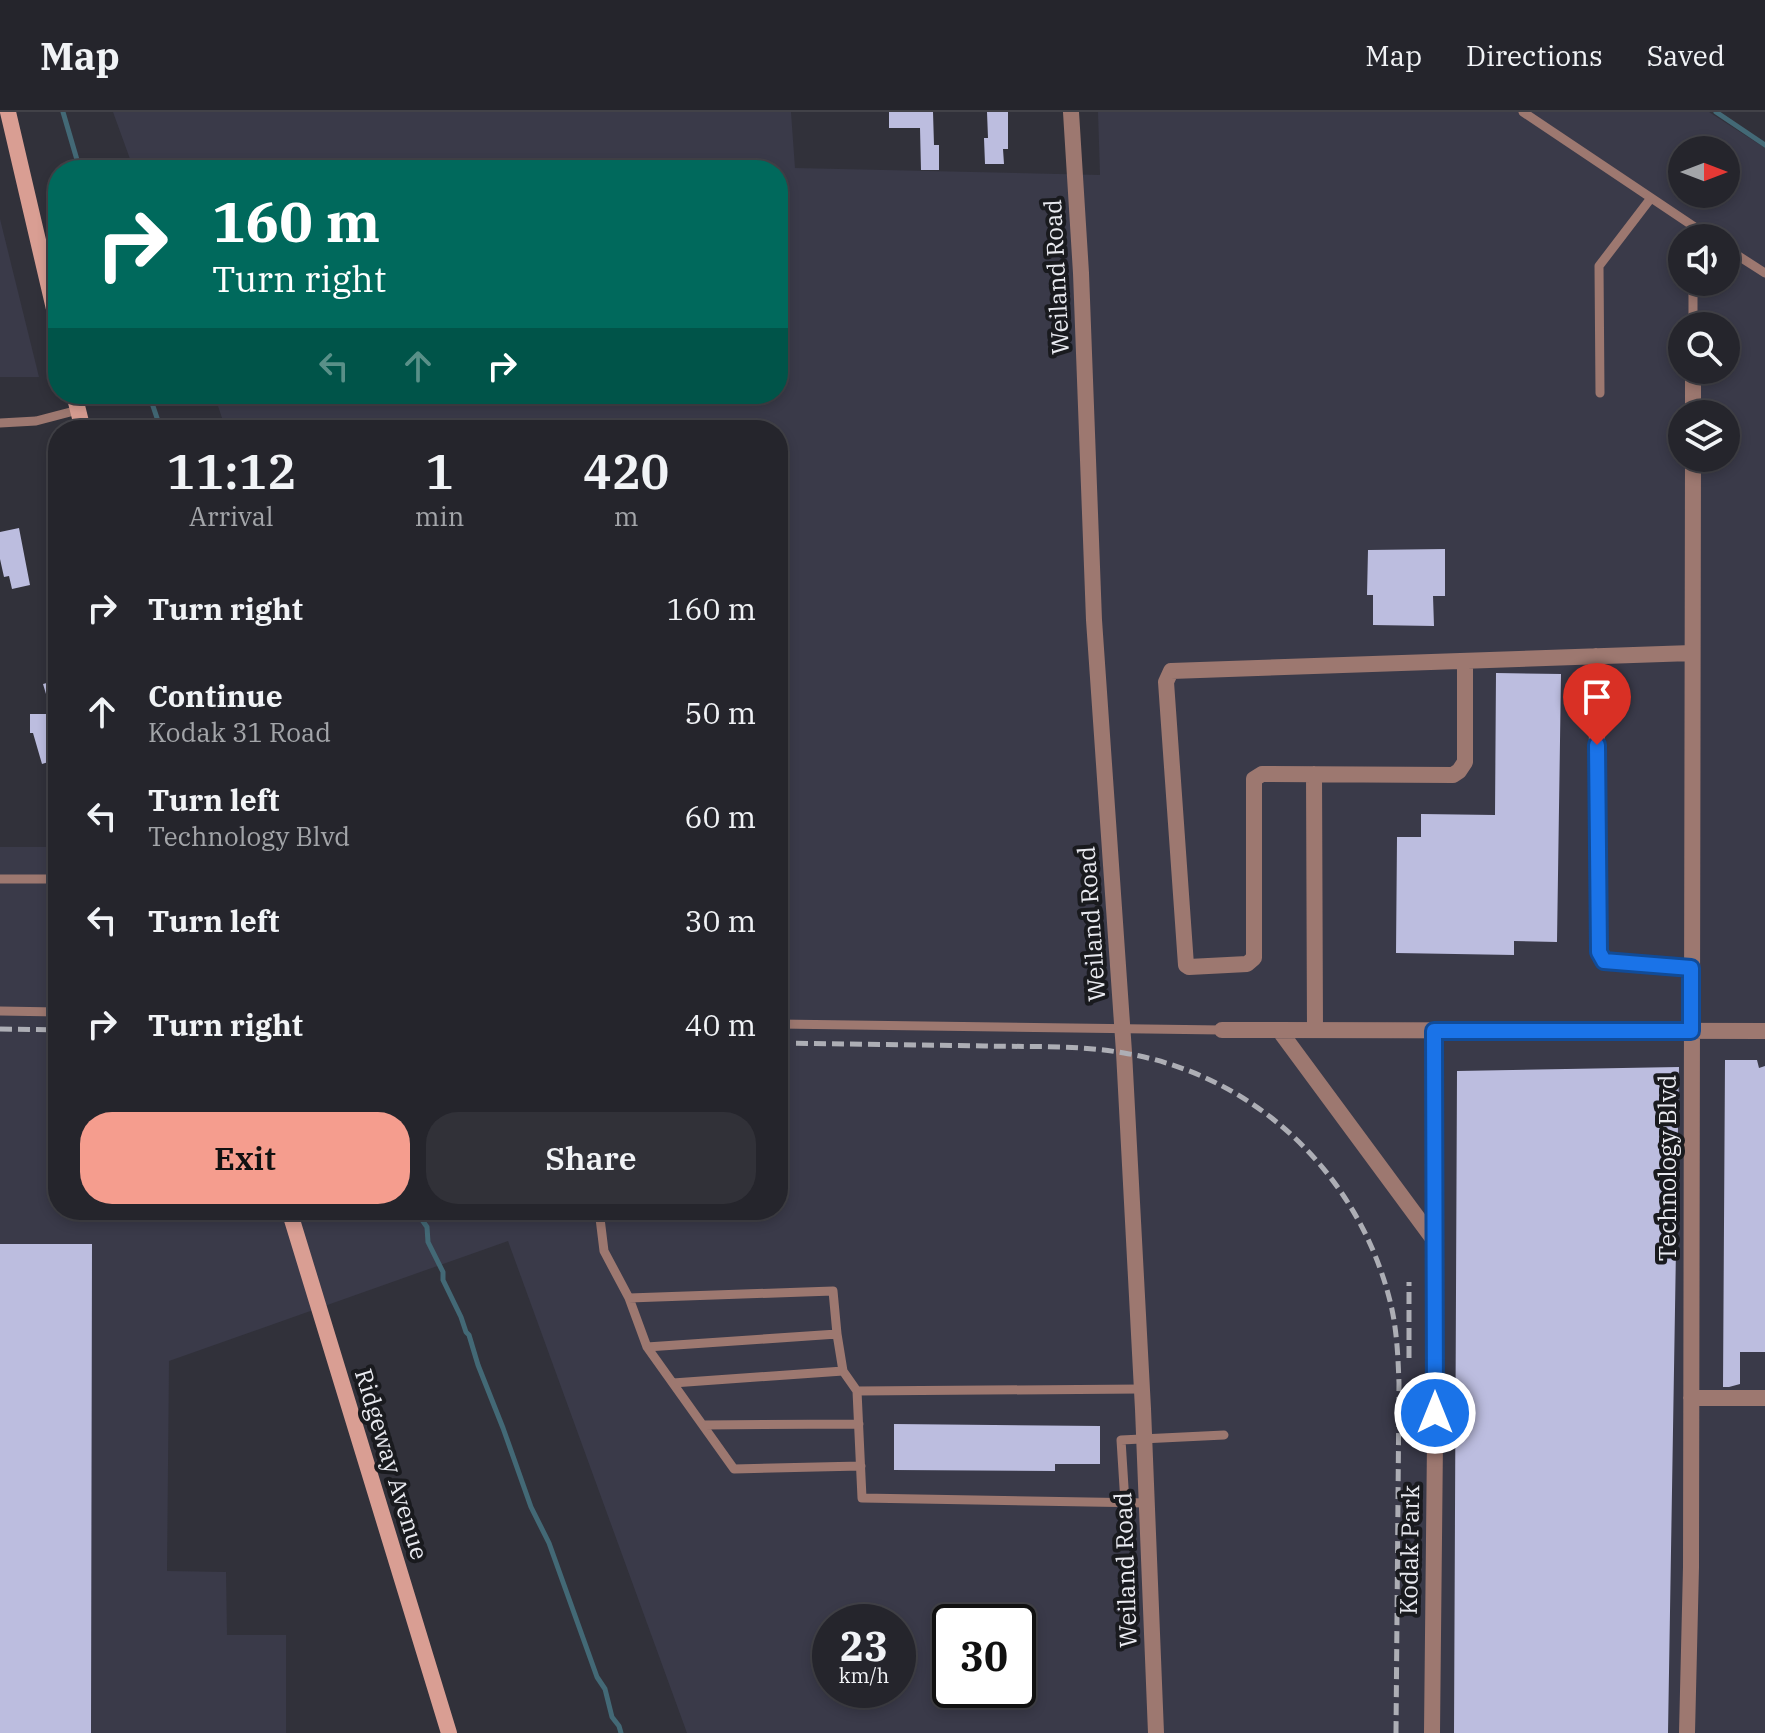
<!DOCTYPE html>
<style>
:root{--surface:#25252c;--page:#313138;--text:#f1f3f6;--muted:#a3a5a9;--line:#424248;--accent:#f59d8e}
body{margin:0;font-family:"IBM Plex Serif",serif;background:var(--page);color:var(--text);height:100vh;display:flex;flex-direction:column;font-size:30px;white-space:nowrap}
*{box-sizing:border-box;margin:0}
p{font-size:26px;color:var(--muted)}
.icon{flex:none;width:44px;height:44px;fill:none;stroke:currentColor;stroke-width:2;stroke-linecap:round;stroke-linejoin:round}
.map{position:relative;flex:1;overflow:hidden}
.side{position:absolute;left:48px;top:308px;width:740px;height:800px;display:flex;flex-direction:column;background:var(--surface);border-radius:32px;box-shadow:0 4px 12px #0003,0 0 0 2px var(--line)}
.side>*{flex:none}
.guide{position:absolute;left:48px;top:48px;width:740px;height:244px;border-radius:32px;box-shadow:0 4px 12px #0003,0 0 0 2px var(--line);background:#00695c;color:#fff;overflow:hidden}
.needle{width:52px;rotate:90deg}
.fabs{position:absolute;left:1668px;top:24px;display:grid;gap:16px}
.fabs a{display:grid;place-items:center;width:72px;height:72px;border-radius:50%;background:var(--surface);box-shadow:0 4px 12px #0003,0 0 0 2px var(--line);font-size:40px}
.speed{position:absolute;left:812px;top:1492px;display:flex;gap:16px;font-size:40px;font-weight:700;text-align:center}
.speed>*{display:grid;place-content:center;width:104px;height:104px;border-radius:50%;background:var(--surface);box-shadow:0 4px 12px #0003,0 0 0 2px var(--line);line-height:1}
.speed small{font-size:20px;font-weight:400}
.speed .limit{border:4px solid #111;border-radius:12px;background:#fff;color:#111}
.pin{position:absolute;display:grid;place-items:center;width:68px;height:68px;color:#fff;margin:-82px -34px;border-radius:50% 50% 50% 0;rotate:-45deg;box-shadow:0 0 8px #0007}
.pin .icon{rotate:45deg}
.me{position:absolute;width:88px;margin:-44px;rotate:0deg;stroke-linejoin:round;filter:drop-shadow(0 0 6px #0008)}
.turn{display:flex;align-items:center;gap:28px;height:168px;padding:0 32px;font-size:36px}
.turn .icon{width:104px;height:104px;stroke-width:2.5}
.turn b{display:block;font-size:56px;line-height:68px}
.lanes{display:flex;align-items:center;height:76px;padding:0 32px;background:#0003;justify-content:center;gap:40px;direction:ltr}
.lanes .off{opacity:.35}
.eta{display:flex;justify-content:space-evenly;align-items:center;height:136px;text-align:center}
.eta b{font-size:48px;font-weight:600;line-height:56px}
.button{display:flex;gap:16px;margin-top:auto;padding:16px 32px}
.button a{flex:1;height:92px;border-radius:32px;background:var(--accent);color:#111;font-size:32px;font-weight:600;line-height:92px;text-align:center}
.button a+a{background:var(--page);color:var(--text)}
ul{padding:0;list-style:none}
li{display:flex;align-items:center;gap:24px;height:104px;padding:0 32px}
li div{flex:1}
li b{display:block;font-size:30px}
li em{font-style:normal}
header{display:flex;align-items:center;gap:48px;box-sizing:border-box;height:112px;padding:0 40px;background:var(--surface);border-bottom:2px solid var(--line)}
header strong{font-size:38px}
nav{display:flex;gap:44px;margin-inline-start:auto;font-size:28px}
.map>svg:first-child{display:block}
</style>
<header>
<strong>Map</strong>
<nav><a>Map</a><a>Directions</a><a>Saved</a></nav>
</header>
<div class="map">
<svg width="1765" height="1621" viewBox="0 0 1765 1621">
<rect width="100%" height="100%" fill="#31313a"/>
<path fill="#3a3a49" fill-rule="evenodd" d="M 113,0 L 791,0 L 795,56 L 1100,63 L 1098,0 L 1709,0 L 1765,36 L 1765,1621 L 687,1621 L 508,1129 L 169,1249 L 167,1459 L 226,1460 L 227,1523 L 286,1523 L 286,1621 L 0,1621 L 0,735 L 58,735 L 58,1098 L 778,1098 L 778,318 L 226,318 L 214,282 L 778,282 L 778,58 L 134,58 ZM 1682,38 L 1726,38 L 1726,82 L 1682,82 ZM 1682,126 L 1726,126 L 1726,170 L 1682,170 ZM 1682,214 L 1726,214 L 1726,258 L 1682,258 ZM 1682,302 L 1726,302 L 1726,346 L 1682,346 ZM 830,1510 L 898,1510 L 898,1578 L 830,1578 ZM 950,1510 L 1018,1510 L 1018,1578 L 950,1578 Z
M 0,107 L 39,265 L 0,265 Z"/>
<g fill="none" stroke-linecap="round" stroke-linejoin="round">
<path stroke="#436976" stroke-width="5" d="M 63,0 L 80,58
M 1716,0 L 1765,33
M 149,282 L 161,318
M 420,1098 L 420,1105 L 427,1115 L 428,1130 L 443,1160 L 443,1168 L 461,1205 L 466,1220 L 469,1223 L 478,1253 L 503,1316 L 531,1395 L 549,1431 L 597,1565 L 605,1577 L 612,1605 L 619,1614 L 621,1621"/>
</g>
<path fill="#bcbddf" d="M 889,0 L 933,0 L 934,33 L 939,33 L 939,58 L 921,58 L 920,16 L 889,16 Z
M 987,0 L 1008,0 L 1008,37 L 1003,37 L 1004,52 L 985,52 L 984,26 L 988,26 Z
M 19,416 L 30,473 L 12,477 L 9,464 L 4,465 L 0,447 L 0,420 Z
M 1445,437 L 1445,484 L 1433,484 L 1434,514 L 1373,513 L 1373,483 L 1367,483 L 1368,438 Z
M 1496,561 L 1561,562 L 1557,830 L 1514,829 L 1514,843 L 1396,841 L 1397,725 L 1421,725 L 1421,702 L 1495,703 Z
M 58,568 L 58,610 L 55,611 L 58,647 L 42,652 L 33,621 L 30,621 L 30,602 L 52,602 L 43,572 Z
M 1725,948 L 1757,948 L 1759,956 L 1765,954 L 1765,1240 L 1740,1240 L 1740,1272 L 1729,1275 L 1723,1275 Z
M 1679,955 L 1668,1621 L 1454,1621 L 1457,959 Z
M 0,1132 L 92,1132 L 91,1621 L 0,1621 Z
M 894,1312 L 1100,1314 L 1100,1352 L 1055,1352 L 1055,1359 L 894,1358 Z"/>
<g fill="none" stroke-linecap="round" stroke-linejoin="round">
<path stroke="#9d7870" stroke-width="9" d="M 1523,0 L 1711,126
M 1726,136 L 1765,161
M 1693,170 L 1693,214
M 1600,281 L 1599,154 L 1651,86
M 0,311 L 36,309 L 78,298
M 0,767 L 58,767
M 0,899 L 58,900
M 778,912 L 1222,918
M 599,1098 L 604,1139 L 629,1186 L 647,1235 L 734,1357 L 861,1354
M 629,1186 L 833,1179 L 837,1222 L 843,1259 L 857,1279 L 862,1386 L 1147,1391
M 647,1235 L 837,1222
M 673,1271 L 843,1259
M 857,1279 L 1141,1277
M 703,1313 L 859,1312
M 1125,1391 L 1121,1328 L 1224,1323"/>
<path stroke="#9d7870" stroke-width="16" d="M 1071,0 L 1081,161 L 1094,508 L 1124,940 L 1143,1297 L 1156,1621
M 1693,302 L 1693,258
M 1596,544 L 1599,840 L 1604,849 L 1691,856
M 1465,549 L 1465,650 L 1459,659 L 1453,663 L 1262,662 L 1254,667 L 1254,846 L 1247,852 L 1189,855 L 1186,853 L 1166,570 L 1171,559 L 1692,541
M 1314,662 L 1315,918
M 1222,918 L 1765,919
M 1279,918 L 1434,1128
M 1691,1286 L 1765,1286
M 1432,1621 L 1435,1329 L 1434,919
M 1687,1621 L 1691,1455 L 1693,346"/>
<path stroke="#d99e93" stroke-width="16" d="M 8,0 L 58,214
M 74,282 L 83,318
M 289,1098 L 449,1621"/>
<path stroke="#adaeb5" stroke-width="5" stroke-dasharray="12 6" stroke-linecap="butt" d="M 0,917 L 58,918
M 778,931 C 847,932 916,933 985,934 C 1031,935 1079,933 1124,941 C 1256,963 1360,1063 1391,1193 C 1397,1219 1398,1245 1399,1271 L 1396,1621
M 1409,1246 L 1409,1170"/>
</g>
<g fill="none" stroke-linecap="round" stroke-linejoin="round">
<g stroke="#114b97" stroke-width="20">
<path id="route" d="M 1435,1301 L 1434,919 L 1691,919 L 1691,856 L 1604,849 L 1599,840 L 1597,633"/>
</g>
<use href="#route" stroke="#1a73e8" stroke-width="14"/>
</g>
<g text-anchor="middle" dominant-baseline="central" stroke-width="8" stroke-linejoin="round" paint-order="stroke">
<g font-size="24" fill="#e9eaf0" stroke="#191a1e">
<text transform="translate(1056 165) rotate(-93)">Weiland Road</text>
<text transform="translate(1091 812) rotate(-94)">Weiland Road</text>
<text transform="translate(1667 1056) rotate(-90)">Technology Blvd</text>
<text transform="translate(392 1352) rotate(73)">Ridgeway Avenue</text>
<text transform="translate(1409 1438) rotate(-89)">Kodak Park</text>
<text transform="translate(1125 1458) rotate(-92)">Weiland Road</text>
</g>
</g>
</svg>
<div class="fabs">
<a><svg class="needle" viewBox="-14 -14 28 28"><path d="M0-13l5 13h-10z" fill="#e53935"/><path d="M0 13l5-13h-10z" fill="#a3a5a9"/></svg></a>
<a><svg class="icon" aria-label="sound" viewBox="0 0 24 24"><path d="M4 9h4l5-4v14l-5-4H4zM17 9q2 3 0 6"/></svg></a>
<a><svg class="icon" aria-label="search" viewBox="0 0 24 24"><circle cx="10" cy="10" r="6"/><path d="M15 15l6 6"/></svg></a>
<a><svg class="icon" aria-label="layers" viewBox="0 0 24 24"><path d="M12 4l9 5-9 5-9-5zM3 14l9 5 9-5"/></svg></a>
</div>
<div class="speed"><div>23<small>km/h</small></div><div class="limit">30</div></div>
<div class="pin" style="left:1597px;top:633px;background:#d93025"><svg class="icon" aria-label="arrive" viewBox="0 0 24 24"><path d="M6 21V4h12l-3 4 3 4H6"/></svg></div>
<svg class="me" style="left:1435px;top:1301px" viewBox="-20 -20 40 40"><circle r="17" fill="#1a73e8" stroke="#fff" stroke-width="3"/><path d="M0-11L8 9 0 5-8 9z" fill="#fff"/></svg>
<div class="guide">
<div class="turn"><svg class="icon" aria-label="right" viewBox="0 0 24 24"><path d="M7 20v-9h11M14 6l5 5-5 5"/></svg><div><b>160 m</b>Turn right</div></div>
<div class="lanes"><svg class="icon off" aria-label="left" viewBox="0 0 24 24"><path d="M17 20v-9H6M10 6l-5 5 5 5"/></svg><svg class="icon off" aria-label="ahead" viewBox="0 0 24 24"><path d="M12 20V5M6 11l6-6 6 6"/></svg><svg class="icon" aria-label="right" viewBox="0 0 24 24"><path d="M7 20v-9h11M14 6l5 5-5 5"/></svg></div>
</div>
<section class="side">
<div class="eta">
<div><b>11:12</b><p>Arrival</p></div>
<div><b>1</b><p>min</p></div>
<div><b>420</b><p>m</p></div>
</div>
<ul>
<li><svg class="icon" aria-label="right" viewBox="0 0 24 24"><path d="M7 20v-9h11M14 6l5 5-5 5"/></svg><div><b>Turn right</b></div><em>160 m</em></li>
<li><svg class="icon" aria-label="ahead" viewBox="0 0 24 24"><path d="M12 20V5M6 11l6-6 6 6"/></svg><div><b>Continue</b><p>Kodak 31 Road</p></div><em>50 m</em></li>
<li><svg class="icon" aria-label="left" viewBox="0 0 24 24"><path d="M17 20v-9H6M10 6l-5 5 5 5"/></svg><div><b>Turn left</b><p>Technology Blvd</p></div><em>60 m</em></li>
<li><svg class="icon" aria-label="left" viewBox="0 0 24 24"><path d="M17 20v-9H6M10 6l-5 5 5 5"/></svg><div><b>Turn left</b></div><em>30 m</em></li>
<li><svg class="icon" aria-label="right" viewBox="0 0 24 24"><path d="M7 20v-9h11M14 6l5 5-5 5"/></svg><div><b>Turn right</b></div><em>40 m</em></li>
</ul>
<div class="button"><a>Exit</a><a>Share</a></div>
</section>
</div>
